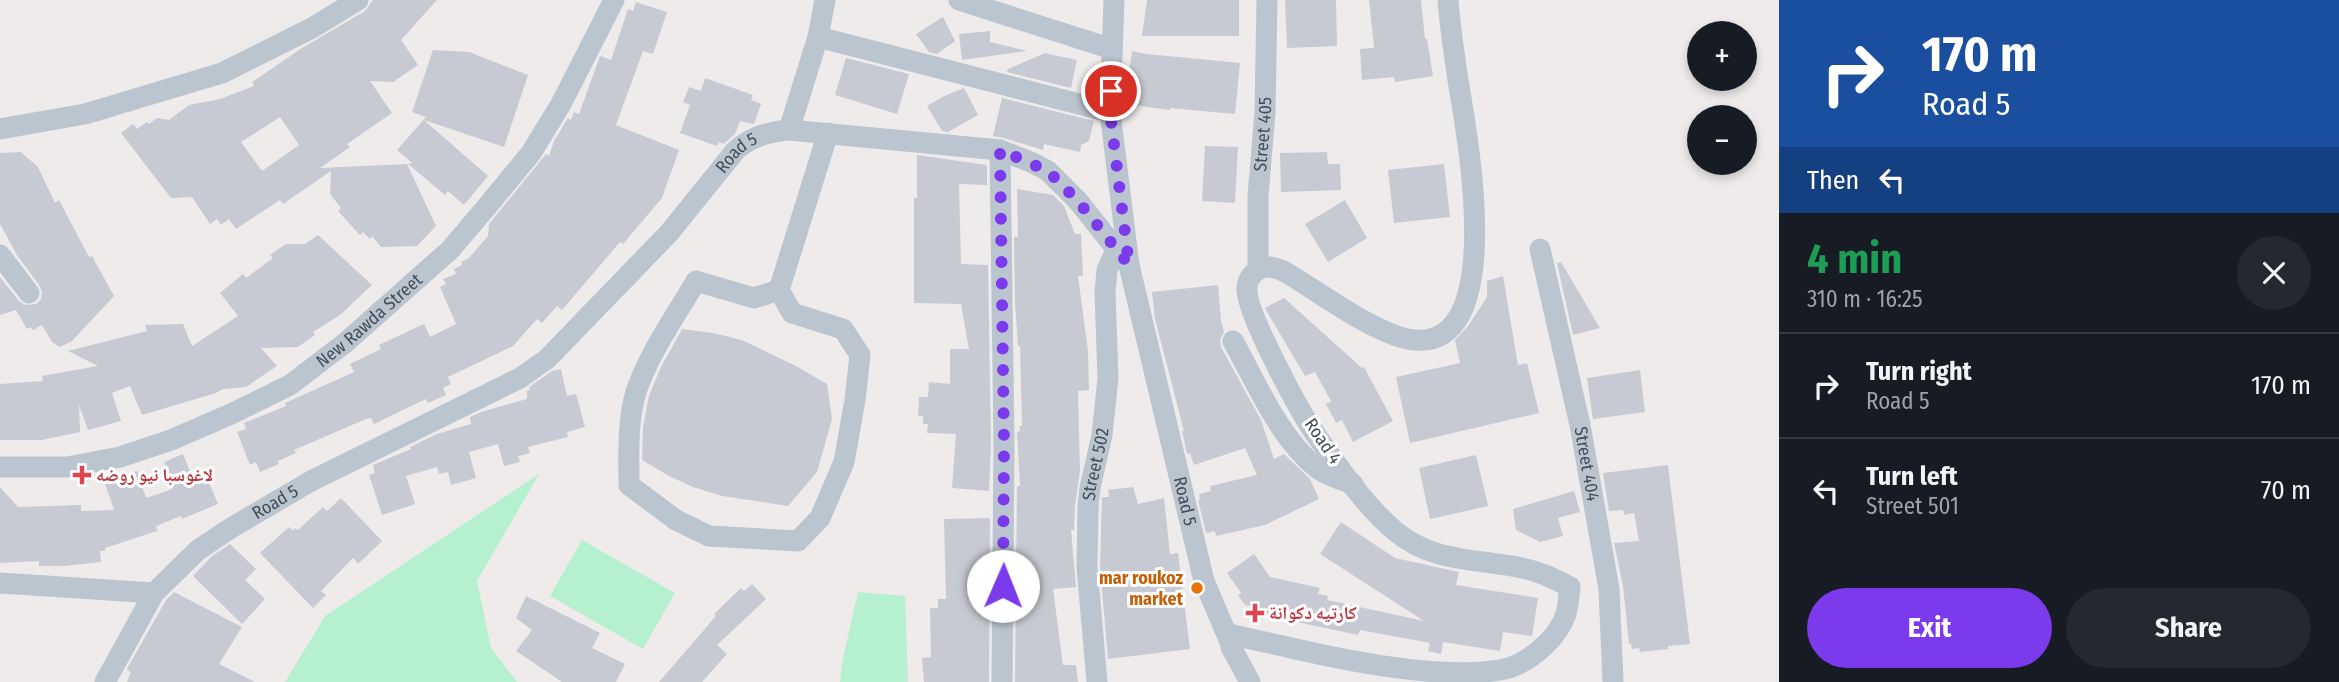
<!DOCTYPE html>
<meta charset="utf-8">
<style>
:root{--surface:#171b24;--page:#242831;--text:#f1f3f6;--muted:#9ea1a6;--line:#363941;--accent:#7c3aed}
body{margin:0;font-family:"Fira Sans Condensed","Noto Naskh Arabic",sans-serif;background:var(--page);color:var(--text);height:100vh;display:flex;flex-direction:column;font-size:26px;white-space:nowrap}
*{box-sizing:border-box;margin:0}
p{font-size:23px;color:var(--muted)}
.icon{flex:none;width:38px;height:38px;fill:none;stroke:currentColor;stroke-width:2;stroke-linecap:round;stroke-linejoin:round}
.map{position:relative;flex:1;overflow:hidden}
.drawer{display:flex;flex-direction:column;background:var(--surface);width:560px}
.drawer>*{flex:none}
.banner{background:#1a4fa0;color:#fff;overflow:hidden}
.buttons{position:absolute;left:1687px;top:21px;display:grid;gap:14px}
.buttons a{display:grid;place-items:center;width:70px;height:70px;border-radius:50%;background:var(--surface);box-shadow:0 4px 10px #0003;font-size:35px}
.pin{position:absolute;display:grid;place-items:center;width:60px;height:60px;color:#fff;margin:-30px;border:4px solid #fff;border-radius:50%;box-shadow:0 2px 7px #0007}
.me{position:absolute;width:77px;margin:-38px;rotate:1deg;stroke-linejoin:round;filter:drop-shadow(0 0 5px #0008)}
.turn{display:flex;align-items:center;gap:24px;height:147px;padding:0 28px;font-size:32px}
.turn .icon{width:91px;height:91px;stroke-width:2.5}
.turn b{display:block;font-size:49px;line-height:60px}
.then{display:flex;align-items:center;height:66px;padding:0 28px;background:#0003;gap:14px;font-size:26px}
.round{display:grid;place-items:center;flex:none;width:74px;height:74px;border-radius:37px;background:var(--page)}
.headline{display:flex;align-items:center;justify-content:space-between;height:119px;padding:0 28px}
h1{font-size:42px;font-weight:700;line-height:52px;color:#1e9e55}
.button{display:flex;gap:14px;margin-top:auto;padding:14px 28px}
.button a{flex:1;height:80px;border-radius:42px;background:var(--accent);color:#fff;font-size:28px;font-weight:700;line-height:80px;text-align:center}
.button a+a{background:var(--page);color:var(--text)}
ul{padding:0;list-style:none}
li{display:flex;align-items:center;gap:21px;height:105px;padding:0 28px;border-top:2px solid var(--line)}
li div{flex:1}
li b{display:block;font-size:26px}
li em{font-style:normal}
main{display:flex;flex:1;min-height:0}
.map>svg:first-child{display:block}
</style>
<main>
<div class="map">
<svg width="1779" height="682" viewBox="0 0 1779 682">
<rect width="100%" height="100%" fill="#efebeb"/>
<path fill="#b5f1ce" d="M 539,474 L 477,581 L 491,648 L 517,682 L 285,682 L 325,616 Z
M 582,540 L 675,593 L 643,649 L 550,596 Z
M 858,592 L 905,596 L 908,682 L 840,682 L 842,663 Z"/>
<path fill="#c7cad2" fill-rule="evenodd" d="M 373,0 L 437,0 L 401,40 L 418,65 L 393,82 L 370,81 L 392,113 L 347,144 L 350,147 L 320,168 L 407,164 L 436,226 L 417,246 L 381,247 L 372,236 L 370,239 L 363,232 L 360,235 L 338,211 L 341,208 L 330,194 L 331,171 L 283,204 L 280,200 L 236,229 L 229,219 L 221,225 L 217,219 L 210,224 L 192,197 L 171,198 L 121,133 L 133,124 L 137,129 L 147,122 L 149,124 L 157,118 L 169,120 L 189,105 L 220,99 L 254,86 L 252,82 L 302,48 L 365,11 ZM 280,117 L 299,145 L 262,171 L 241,142 Z
M 1147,0 L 1239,0 L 1239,36 L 1142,36 Z
M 1285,0 L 1336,0 L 1337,46 L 1287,48 Z
M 1369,0 L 1421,0 L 1425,39 L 1427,39 L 1433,76 L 1395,82 L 1394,77 L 1362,80 L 1360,49 L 1374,48 Z
M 636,2 L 667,12 L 653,54 L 643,51 L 616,125 L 679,150 L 662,198 L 623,244 L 620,242 L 562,310 L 557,306 L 542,323 L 537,319 L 513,346 L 448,377 L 451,384 L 443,388 L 446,395 L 428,403 L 426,399 L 374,424 L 371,418 L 366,419 L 294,450 L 296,453 L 278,461 L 279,464 L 260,472 L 256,462 L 250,465 L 237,432 L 246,429 L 244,423 L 286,406 L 285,403 L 354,372 L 350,364 L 381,349 L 379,345 L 424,324 L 430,337 L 456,324 L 440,287 L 446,284 L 443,279 L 456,274 L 454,269 L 462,265 L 461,262 L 469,258 L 488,236 L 489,224 L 546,154 L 549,156 L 554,141 L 568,118 L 571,120 L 574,112 L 579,114 L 600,56 L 611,60 L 628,9 L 633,11 Z
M 943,17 L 955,41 L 937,54 L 929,52 L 916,34 Z
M 990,31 L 990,42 L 1027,51 L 962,60 L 959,34 Z
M 433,50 L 469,52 L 528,75 L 504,147 L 424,120 L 488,176 L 464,205 L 448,191 L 445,195 L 408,164 L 412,163 L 397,150 L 426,117 L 412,112 Z
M 1132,51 L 1147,54 L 1240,63 L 1235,114 L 1170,108 L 1170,110 L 1125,104 Z
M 1045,53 L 1077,60 L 1071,88 L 1007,72 L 1008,69 Z
M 846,58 L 909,74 L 897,114 L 835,95 Z
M 705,78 L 753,95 L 751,100 L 761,104 L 754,124 L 740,121 L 735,134 L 724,144 L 719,142 L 717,146 L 680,133 L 690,105 L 683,102 L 689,87 L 701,91 Z
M 964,88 L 978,115 L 948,132 L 942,131 L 927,106 L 944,96 Z
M 1002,98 L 1094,121 L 1089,141 L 1081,145 L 1080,152 L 1044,144 L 1043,150 L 1004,138 L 993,136 Z
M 1205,146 L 1238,147 L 1235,203 L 1202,201 Z
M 21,152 L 38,167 L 55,203 L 59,200 L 89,257 L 92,256 L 114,296 L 72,341 L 60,347 L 52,342 L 42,325 L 33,330 L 31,327 L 27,329 L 16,310 L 0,315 L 0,277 L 19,301 L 25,305 L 36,304 L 41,299 L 42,292 L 39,285 L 17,255 L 0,224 L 0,153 Z
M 1327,152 L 1328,164 L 1340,164 L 1341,190 L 1281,192 L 1280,153 Z
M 917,155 L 987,165 L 987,185 L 959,184 L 961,264 L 988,265 L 991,443 L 989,491 L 952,488 L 956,434 L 927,433 L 928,424 L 923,424 L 923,416 L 918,416 L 919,397 L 928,397 L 929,382 L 950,384 L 950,349 L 969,349 L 961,304 L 914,303 L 914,198 L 917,198 Z
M 1444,164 L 1450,217 L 1394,223 L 1388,170 Z
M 1017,189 L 1053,195 L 1064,206 L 1075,234 L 1081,234 L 1083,276 L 1078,276 L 1088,351 L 1089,390 L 1078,391 L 1080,471 L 1075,506 L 1074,530 L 1071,530 L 1076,587 L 1053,589 L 1063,665 L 1076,665 L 1078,682 L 1015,682 L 1017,486 L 1020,486 L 1017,432 L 1020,431 L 1019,426 L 1022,426 L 1020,346 L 1018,346 L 1015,303 L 1014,237 L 1018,237 Z
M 1345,200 L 1367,238 L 1328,262 L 1305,224 Z
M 318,235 L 372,285 L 340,315 L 313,332 L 315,335 L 298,347 L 261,348 L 277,366 L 246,387 L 223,389 L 216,393 L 142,415 L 130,386 L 112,393 L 121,421 L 88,430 L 79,405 L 80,432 L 42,440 L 0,440 L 0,384 L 43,381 L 42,376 L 98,366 L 68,351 L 147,331 L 145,325 L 183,324 L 192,346 L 238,316 L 220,293 L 243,274 L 246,278 L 273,258 L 270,255 L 286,244 L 305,244 Z
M 1561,262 L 1600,328 L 1573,335 L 1557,263 Z
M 1503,276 L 1518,365 L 1527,363 L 1539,413 L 1410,443 L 1396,377 L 1460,363 L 1455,340 L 1468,326 L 1487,297 L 1487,281 Z
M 1218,285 L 1221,320 L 1224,332 L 1220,340 L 1221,347 L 1261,420 L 1274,459 L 1284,454 L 1310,479 L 1319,499 L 1265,525 L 1216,536 L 1215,531 L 1206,533 L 1198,500 L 1200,499 L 1199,494 L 1211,491 L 1210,486 L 1257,475 L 1245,448 L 1194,465 L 1190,453 L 1187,454 L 1182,431 L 1184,431 L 1155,319 L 1152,292 Z
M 1284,298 L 1362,368 L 1364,367 L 1393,421 L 1353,442 L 1342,420 L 1336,423 L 1326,404 L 1331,401 L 1315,372 L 1305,376 L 1267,312 L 1265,308 Z
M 682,329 L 713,333 L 742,340 L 796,366 L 827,384 L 832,419 L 817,472 L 788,506 L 722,496 L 693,487 L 669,476 L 642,460 L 643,427 L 649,396 L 660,369 Z
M 561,369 L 567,396 L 576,394 L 585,427 L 567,432 L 568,437 L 528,447 L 530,453 L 518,456 L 520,462 L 504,466 L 498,444 L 469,452 L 476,478 L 451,485 L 448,472 L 439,474 L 437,467 L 406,476 L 415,504 L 382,515 L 369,475 L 375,473 L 373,465 L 411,449 L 410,447 L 437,434 L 471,424 L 470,417 L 481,412 L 527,399 L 527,391 L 530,390 L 529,387 L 552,371 Z
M 1640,370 L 1645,412 L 1593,419 L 1587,378 Z
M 183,454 L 193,478 L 205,473 L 218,504 L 182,519 L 181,516 L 156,526 L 157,531 L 105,548 L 105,551 L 100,551 L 101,562 L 64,566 L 39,566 L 39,561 L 0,563 L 0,487 L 18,507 L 81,505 L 81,511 L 114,510 L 104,481 L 137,471 L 146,498 L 172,489 L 164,462 Z
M 1476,455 L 1488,506 L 1430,519 L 1419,468 Z
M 1668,465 L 1690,644 L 1668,646 L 1668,649 L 1640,652 L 1639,648 L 1632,649 L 1631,644 L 1629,644 L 1623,586 L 1614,543 L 1639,541 L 1634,513 L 1624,515 L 1623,510 L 1609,511 L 1603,473 Z
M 1133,487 L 1138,504 L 1164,498 L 1170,554 L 1178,553 L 1190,649 L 1108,659 L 1100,567 L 1102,497 L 1109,497 L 1108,490 Z
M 1574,491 L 1580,512 L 1558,518 L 1563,536 L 1540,542 L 1516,530 L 1513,509 Z
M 341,498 L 382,541 L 358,564 L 353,558 L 321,591 L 326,595 L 313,608 L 260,553 L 289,527 L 293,530 L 295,528 L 298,530 L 323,507 L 327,511 Z
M 990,518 L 989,682 L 924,682 L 922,658 L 931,657 L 930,608 L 938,608 L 938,599 L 946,599 L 944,519 Z
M 1341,522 L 1395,558 L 1459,572 L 1456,585 L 1538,598 L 1532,636 L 1503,632 L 1500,651 L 1443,642 L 1441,654 L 1428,651 L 1430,643 L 1360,630 L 1358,635 L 1264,615 L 1265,609 L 1245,605 L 1238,595 L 1241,593 L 1227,573 L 1254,554 L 1270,577 L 1320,588 L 1318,594 L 1328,596 L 1327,600 L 1424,621 L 1320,554 Z
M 230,544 L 256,569 L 245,580 L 265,599 L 242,624 L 193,576 L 212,556 Z
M 752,584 L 766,599 L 717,645 L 727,654 L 702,682 L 659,682 L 716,616 L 714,614 L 741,588 L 744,591 Z
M 174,592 L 242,627 L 219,664 L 255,682 L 127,682 L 131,672 L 127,670 L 128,667 L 166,600 Z
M 526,596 L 600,633 L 592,648 L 625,664 L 616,682 L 562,682 L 516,651 L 532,630 L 516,618 Z"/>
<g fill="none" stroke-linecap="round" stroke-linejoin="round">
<g stroke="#bbc5cf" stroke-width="21">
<path d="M 959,0 L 1112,49"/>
<path id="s1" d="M 1114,0 L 1110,112 L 1129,265 L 1204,581 L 1230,642"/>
<path d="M 818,37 L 1110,112"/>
<path d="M 0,129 L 85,114 L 222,73 L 312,28 L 358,0"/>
<path d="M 789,130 L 818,37 L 825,0"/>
<path d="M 1000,150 L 1004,443 L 1002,682"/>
<path id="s2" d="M 1540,249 L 1580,425 L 1609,589 L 1613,682"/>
<path d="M 0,255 L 29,293"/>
<path id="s3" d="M 1258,269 L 1258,196 L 1265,112 L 1267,0"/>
<path d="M 779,290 L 792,313 L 843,329 L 860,355 L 855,400 L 844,462 L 820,518 L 798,541 L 709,536 L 676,520 L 629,485 C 629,455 627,421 636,392 C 649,353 675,317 696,281 L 754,298 L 779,290 L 828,133"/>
<path d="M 1233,341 C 1256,382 1280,440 1318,469 C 1328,476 1341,480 1353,484"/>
<path id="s4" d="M 0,467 L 67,467 L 120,457 L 171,440 L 231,414 L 290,385 L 345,343 L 450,250 L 484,210 L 531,153 L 561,104 L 614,0"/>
<path d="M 0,583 L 154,593"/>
<path id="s5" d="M 105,682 L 154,593 L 198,550 L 231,528 L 311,481 L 520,378 L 547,359 L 669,233 L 736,150 C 753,136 768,132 789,130 L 1000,150 L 1033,163 L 1048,171 L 1078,201 L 1129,265"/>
<path id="s6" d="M 1097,682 L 1087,567 L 1088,507 L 1090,488 L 1102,435 L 1108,378 L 1105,292 L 1107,270 L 1116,250"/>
<path d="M 1250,682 L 1231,647 L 1230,638 L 1233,635 C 1254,640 1275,644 1296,649 C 1352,662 1454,682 1509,668 C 1532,660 1558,638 1566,614 C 1568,606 1569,596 1570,587 C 1556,580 1542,572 1526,569 C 1480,558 1434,564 1395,531 C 1365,506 1337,465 1314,432 C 1299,410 1245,311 1247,288 C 1247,283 1250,277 1253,274 C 1263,263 1276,267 1287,273 C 1319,292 1379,337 1414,340 C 1509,349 1466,130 1458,80 C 1454,53 1450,27 1448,0"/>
</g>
</g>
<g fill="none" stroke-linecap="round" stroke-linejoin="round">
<path stroke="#7c3aed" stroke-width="12" stroke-dasharray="0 21.6" d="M 1003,586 L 1004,443 L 1000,150 L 1048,171 L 1078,201 L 1129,265 L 1110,112 L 1111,91"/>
</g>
<g fill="#e0444e" stroke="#fff" stroke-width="2.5">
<path d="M78.5 464.5h7v7h7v7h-7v7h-7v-7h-7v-7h7z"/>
<path d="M1251.5 602.5h7v7h7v7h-7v7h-7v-7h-7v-7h7z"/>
</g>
<circle fill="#e8710a" stroke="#fff" stroke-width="2.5" cx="1197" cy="588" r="7"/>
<g text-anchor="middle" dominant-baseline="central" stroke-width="6" stroke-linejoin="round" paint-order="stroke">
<g font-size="18" fill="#434e5a" stroke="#fff">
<text stroke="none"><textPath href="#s3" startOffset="135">Street 405</textPath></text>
<text stroke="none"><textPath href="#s5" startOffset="842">Road 5</textPath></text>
<text stroke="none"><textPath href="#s4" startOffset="408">New Rawda Street</textPath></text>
<text transform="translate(1323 441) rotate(56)">Road 4</text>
<text stroke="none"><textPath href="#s2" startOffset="220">Street 404</textPath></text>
<text stroke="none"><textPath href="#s6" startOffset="219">Street 502</textPath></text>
<text stroke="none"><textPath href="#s5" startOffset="254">Road 5</textPath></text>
<text stroke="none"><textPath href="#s1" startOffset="509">Road 5</textPath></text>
</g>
<g font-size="18" font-weight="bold" fill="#be3a42" stroke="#fff" text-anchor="start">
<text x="96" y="475">لاغوسبا نيو روضه</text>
<text x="1269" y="613">كارتيه دكوانة</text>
</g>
<g font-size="18" font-weight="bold" fill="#c56008" stroke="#fff" text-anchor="end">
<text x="1183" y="578">mar roukoz<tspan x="1183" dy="21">market</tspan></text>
</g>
</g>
</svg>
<div class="buttons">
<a>+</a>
<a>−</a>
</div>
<div class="pin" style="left:1111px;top:91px;background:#d93025"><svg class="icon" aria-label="arrive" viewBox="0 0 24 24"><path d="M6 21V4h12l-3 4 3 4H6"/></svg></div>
<svg class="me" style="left:1003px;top:586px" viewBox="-20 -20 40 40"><circle r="19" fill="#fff"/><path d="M0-13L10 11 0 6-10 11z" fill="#7c3aed"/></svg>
</div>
<section class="drawer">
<div class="banner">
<div class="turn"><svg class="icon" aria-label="right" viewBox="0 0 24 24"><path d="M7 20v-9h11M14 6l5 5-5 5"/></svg><div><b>170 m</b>Road 5</div></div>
<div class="then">Then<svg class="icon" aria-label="left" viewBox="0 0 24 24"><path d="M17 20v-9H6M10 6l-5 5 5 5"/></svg></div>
</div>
<div class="headline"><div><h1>4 min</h1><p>310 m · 16:25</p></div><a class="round"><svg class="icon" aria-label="close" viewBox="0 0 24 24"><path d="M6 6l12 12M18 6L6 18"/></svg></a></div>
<ul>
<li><svg class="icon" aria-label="right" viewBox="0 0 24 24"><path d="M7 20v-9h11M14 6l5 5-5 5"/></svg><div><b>Turn right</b><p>Road 5</p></div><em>170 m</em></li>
<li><svg class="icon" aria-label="left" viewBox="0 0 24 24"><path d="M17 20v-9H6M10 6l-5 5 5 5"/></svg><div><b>Turn left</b><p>Street 501</p></div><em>70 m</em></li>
</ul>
<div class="button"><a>Exit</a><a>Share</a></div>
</section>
</main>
